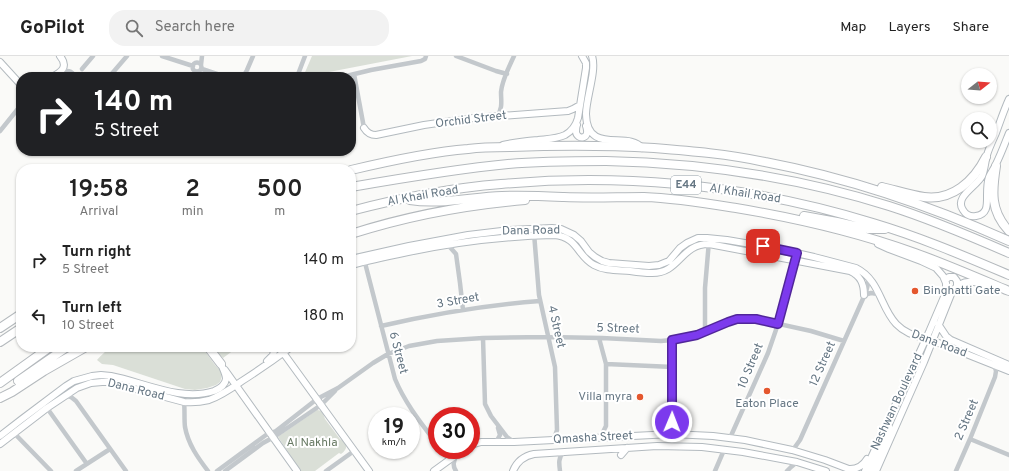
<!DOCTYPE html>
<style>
:root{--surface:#fff;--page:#f2f2f2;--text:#222;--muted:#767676;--line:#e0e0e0}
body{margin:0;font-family:Overpass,sans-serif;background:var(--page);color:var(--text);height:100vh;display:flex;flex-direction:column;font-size:15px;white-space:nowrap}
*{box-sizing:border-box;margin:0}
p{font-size:13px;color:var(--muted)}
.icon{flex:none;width:22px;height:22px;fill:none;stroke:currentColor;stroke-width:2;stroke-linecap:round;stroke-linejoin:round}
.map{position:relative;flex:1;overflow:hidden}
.sheet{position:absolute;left:16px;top:108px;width:340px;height:188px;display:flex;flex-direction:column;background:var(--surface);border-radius:16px;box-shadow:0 1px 3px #0004}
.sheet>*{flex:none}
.hud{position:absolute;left:16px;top:16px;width:340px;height:84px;border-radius:16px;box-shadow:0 1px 3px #0004;background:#202124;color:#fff;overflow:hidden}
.needle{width:26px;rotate:73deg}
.tools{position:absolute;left:961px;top:12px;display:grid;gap:8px}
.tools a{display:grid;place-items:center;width:36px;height:36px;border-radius:50%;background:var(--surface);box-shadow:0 1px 3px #0004;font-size:20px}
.speed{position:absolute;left:368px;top:351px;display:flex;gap:8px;font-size:20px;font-weight:700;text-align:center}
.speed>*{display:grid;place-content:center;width:52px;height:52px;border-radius:50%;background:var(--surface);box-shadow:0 1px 3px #0004;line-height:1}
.speed small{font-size:10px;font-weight:400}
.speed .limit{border:6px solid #d22;background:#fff;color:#111}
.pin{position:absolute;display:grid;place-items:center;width:34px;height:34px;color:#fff;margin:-17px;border-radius:8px;box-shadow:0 2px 6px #0006}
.me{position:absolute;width:44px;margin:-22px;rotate:1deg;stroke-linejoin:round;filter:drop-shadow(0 0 3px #0008)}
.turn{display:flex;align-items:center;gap:14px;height:84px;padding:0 12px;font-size:18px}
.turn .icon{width:52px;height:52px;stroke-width:2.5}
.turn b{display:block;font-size:28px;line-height:34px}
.eta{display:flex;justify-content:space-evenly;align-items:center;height:68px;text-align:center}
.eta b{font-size:24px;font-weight:600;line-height:28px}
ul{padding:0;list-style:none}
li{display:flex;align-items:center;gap:12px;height:56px;padding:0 12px}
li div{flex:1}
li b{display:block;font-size:15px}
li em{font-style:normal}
header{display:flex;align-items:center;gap:24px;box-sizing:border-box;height:56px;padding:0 20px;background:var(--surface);border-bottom:1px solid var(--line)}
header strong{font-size:19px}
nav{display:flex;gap:22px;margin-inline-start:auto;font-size:14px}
.search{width:280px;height:36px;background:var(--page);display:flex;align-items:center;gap:10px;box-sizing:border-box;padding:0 14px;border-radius:16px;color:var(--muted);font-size:15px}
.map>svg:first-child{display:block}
</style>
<header>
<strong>GoPilot</strong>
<div class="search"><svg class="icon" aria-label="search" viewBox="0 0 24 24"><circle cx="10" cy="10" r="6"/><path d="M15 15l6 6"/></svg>Search here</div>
<nav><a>Map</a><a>Layers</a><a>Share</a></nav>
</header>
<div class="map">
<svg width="1009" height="415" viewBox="0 0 1009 415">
<rect width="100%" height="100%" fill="#fafaf8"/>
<path fill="#dadfd7" d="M 312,0 L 412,0 L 303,21 Z
M 109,291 L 202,291 L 215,309 L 220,314 L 222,318 L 221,323 L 220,326 L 216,329 L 207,332 L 195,334 L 185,333 L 113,309 L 102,308 L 97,304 C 101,299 106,296 109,291 Z
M 215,291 L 238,291 L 223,302 L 219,298 Z
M 317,354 C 322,354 324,359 325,363 L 340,383 C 348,387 348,393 341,398 L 339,397 L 315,415 L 301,415 L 278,381 L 279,380 Z"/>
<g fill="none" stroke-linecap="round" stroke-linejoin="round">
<g stroke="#b3babf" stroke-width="8">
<path id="secondary" d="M 592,0 C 597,14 586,42 586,58 C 587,100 628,74 642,92
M 0,6 L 21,29
M 52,21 C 61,16 69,11 60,0
M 1009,43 C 1004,54 1000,66 996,77 C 993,84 989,92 987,99 C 985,106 985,113 982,120 C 976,131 954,141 963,154 C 966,159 971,161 976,160 C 988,158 987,149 987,139 C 987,133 987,127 989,121 C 991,116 994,113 996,108 C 1001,98 1005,87 1009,77
M 577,69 C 576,71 576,74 576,76 C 577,84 591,84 586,70
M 364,72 C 367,77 371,79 376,79 L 424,69 L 473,62 L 568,55 L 573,53 L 580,49
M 503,89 C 515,86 526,85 538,84 C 546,83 557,83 565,79 C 572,75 576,69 578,62 L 586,12 L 586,7 L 582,0
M 351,203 L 409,190 L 468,179 L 510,174 L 552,172 L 561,173 L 574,179 L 581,185 L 589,196 L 595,201 L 602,205 L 609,207 L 649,210 L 659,209 L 669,205 L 680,192 L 687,187 L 698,182 L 707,182 L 727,184 L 774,192 L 814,201 L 856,212 C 890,229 876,275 926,282 L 1009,315
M 351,209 C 370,204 389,200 408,196 C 456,186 505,180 554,179 C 578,181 577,200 594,209 C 605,215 618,214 630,215 C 637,216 644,217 651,217 C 680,218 680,188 709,188 L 850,215 C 861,220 864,228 864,239
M 945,224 L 949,221 L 954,221 L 957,225 L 957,230
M 938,268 L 946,280 L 951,284 L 1009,309
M 279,291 L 369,415
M 267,305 L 273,299 L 275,291
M 225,314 L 297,415
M 0,380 L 22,363 L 66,330 L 74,325 L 92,320 L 101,319 L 111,320 C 143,326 181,346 214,335 C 219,333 225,330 226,323 C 226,318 223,313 221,308
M 0,388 L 47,352 L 77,332 L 91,327 L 102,326 L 109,326 L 184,346 C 193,347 201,346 209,344 C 221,340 232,332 242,325 C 259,314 275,303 291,291
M 471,389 L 481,386 L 514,386 L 672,378 L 713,380 L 745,384 L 792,394 L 825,404 L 854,415
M 621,399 L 627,392
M 850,413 C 858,413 863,410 867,403
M 434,415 L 463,394
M 513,415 C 517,405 524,400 534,398 L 657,390 L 702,391 L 743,396 L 797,406 L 826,415
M 865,415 L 929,276 L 944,241 L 946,234 L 946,227 L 943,220 L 936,212 L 921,205 L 889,193 L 878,188
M 870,415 L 889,371
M 876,415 L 924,306 L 952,236 C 964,219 979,227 995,233"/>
</g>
<g stroke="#b4b9bd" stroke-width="10">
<path id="highway" d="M 996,110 C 992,135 990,155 1009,175
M 351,114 C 389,105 429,96 468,93 C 482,91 497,91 511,91 C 559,89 606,89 654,92 C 691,95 728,98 765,106 C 849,122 931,150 1009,185
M 351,131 C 403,122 455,113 508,108 C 541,105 574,105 606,105 C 703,107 797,121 889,150 C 930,163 970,180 1009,197
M 882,131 C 895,134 910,139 924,141 C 952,145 974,125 986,101
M 410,144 C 439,149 472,141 502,140 C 523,139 543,140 564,141 C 590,142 617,141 644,141 C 675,142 705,147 736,152 C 796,162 857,176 915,197 C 946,208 978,222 1009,235
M 351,155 C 400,142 450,132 501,128 C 626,117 753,130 873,167 C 920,181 964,200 1009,219
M 804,160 L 837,166 L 868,173 L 885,173
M 351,178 C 407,160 466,149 525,144
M 0,272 L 21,258
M 0,286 L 21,272
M 208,291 L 221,308
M 18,325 L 67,291
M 0,327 L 50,291
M 0,342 L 12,336 L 44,315 L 86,291"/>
</g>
<path stroke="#c3c8cc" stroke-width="4.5" d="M 162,0 L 193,10
M 456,0 L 496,15 L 507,18
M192.5 11a4.5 4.5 0 1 1 9 0a4.5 4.5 0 1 1-9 0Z
M 201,9 L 202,0
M 82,13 L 93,0
M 202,13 L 226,21
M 60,16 C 68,14 71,14 76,21
M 354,18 L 364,72
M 109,21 L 127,0
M 243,21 L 247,14 L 253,0
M 297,21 L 305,0
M 342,21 L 371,14 L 421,5 L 425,3 L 426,0
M 497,60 C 503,52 501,45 501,36 C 502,24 509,11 514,0
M 0,75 L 21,49
M 534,177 L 539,239 L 555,311 L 557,374 L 555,380 L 551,384
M 448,189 L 456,198 L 460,227 L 463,254
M 364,203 L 395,323 C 405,347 421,367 437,388
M 864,239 L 871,237 L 878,238
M 381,270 C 433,258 486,249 540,245
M 705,276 L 705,232 L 709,185
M 483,282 L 485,348 L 491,360 L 507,381 L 514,386
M 606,308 L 673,311
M 65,339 L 71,341 L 76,345 L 126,415
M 184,346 C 185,354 184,363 185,371 C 188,388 198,402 208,415
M 47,352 L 87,408
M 14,377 L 51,415
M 665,379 L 669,373 L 672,366 L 672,284
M 599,382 L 603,376 L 606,370 L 606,308 L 599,282
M 730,382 L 768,297 L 778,268 L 797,197
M 970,383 L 1009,399
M 496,386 L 500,379 L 498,372
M 441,394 L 445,399 L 451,403
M 792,394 L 795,391 L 800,384 L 866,236 L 868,228 L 868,220
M 456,400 C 454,405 452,409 456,415
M 76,415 L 110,393
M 217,415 L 266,379 L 276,375 L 317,343 L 338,332 L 373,307 L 388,298 L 409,290 L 437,285 L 483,282 L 548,281 L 602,282 L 661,285 L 672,284 L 697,279 L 728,266 L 737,263 L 756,263 L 811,275 L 844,285
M 225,415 L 263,387 L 274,381 L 321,349 L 335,335
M 326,415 L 354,395
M 560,415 C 559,408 558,401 564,396
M 715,415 L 724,394
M 787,415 L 791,411 L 797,406
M 956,415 L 970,383 L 995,321 L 996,315 L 994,308"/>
<use href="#secondary" stroke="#fff" stroke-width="6"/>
<use href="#highway" stroke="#fff" stroke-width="8"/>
</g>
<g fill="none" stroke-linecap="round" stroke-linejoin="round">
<g stroke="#51269a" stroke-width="10">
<path id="route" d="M 672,366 L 672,284 L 697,279 L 728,266 L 737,263 L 756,263 L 778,268 L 797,197 L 763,190"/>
</g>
<use href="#route" stroke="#7c3aed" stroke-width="7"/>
</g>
<g fill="#e4572e" stroke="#fff" stroke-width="1.5">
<circle cx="915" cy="235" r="4"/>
<circle cx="767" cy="335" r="4"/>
<circle cx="640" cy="341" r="4"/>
</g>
<g text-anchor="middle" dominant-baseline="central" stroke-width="4" stroke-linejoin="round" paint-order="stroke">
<rect fill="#fff" stroke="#939fa8" stroke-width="1" x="671" y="120" width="30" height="18" rx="3"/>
<g font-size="11" font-weight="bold" fill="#657683">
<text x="686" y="129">E44</text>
</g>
<g font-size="12" fill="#657683" stroke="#fff">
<text transform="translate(471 64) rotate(-7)">Orchid Street</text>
<text transform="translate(745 138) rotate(9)">Al Khail Road</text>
<text transform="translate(423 140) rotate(-10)">Al Khail Road</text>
<text transform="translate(531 175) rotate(-1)">Dana Road</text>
<text transform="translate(458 245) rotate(-10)">3 Street</text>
<text transform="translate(556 271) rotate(77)">4 Street</text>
<text transform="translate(618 273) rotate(2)">5 Street</text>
<text transform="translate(939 288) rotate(20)">Dana Road</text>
<text transform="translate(398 297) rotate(75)">6 Street</text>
<text transform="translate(823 308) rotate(-66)">12 Street</text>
<text transform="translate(751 310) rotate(-67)">10 Street</text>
<text transform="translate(136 334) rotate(14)">Dana Road</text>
<text transform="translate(897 346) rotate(-65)">Nashwan Boulevard</text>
<text transform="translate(967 364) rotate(-67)">2 Street</text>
<text transform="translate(593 382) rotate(-3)">Qmasha Street</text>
</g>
<g font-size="12" fill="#657683" stroke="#fff" text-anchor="start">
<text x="923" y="235">Binghatti Gate</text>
<text x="632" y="341" text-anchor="end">Villa myra</text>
<text x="767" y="348" text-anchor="middle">Eaton Place</text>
</g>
<g font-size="12" fill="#687a64" stroke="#fff">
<text x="312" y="387">Al Nakhla</text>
</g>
</g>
</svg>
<div class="tools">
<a><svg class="needle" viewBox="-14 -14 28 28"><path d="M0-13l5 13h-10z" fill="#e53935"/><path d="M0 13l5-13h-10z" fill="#767676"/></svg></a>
<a><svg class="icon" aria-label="search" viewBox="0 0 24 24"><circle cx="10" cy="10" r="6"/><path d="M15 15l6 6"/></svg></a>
</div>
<div class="speed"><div>19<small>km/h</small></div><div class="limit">30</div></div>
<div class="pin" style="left:763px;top:190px;background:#d93025"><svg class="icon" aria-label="arrive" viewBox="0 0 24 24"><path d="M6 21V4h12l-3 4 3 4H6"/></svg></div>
<svg class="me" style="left:672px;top:366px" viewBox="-20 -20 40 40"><circle r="17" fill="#7c3aed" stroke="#fff" stroke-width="3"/><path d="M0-11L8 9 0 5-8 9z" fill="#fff"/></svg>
<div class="hud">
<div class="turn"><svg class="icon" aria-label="right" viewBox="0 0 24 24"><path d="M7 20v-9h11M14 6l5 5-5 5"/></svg><div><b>140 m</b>5 Street</div></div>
</div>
<section class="sheet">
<div class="eta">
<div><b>19:58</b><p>Arrival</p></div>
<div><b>2</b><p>min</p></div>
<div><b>500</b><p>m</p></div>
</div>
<ul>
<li><svg class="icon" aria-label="right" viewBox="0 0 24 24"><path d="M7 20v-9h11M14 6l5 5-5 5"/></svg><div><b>Turn right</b><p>5 Street</p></div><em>140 m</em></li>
<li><svg class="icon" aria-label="left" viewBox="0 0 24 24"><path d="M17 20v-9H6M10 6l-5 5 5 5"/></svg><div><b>Turn left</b><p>10 Street</p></div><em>180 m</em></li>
</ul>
</section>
</div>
